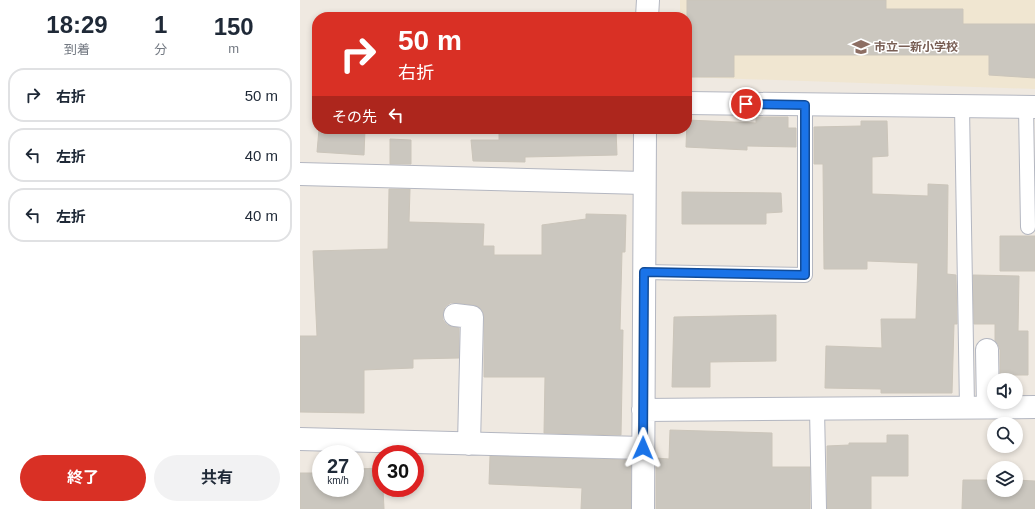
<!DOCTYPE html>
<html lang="ja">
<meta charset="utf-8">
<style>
:root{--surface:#fff;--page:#f2f2f3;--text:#1f2937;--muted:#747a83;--line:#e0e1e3;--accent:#d93025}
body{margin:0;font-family:Arial,"Noto Sans JP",sans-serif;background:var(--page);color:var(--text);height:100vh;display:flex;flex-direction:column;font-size:15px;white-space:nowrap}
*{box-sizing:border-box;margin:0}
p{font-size:13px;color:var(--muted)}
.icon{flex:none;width:22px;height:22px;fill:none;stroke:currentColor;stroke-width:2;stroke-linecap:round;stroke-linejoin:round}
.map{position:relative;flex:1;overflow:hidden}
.details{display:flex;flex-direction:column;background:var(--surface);width:300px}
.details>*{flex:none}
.hud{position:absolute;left:12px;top:12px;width:380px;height:122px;border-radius:16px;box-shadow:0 2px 6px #0003;background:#d93025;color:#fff;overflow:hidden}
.buttons{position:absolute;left:687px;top:373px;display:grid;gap:8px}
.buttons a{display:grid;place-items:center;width:36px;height:36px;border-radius:50%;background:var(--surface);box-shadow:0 2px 6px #0003;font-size:20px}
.speed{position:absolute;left:12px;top:445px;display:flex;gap:8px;font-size:20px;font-weight:700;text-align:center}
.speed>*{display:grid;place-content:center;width:52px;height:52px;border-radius:50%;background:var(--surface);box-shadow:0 2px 6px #0003;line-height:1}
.speed small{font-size:10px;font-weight:400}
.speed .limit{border:6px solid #d22;background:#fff;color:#111}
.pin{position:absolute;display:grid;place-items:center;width:34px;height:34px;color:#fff;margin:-17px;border:2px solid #fff;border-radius:50%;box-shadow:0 1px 4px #0007}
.me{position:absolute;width:44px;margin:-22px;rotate:1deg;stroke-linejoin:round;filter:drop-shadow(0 0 3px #0008)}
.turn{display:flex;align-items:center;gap:14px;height:84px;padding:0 20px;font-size:18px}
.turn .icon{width:52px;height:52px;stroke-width:2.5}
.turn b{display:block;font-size:28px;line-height:34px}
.then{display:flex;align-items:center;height:38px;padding:0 20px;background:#0003;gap:8px;font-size:15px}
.eta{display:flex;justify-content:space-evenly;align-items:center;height:68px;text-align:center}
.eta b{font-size:24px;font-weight:700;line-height:28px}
.cta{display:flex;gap:8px;margin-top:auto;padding:8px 20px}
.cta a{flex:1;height:46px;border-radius:24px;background:var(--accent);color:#fff;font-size:16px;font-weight:700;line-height:46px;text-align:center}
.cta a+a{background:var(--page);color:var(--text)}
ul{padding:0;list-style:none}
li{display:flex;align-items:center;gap:12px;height:54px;margin:0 8px 6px;padding:0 12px;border:2px solid var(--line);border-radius:16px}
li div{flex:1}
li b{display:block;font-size:15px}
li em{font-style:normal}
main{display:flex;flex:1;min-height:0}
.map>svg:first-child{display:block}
</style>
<main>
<section class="details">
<div class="eta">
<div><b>18:29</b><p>到着</p></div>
<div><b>1</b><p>分</p></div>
<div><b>150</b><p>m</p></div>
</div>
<ul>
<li><svg class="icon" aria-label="right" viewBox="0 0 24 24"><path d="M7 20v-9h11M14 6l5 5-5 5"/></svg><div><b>右折</b></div><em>50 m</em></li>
<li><svg class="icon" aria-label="left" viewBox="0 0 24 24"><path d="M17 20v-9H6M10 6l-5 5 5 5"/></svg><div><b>左折</b></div><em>40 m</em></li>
<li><svg class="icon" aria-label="left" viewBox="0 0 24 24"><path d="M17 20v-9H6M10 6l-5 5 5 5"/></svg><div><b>左折</b></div><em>40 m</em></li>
</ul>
<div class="cta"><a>終了</a><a>共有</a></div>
</section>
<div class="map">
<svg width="735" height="509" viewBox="0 0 735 509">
<rect width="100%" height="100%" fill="#efe9e1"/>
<path fill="#f0e6d1" d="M 380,0 L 735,0 L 735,89 L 387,77 L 387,17 L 380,17 Z"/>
<path fill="#cbc7bf" stroke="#cbc5ba" d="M 387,0 L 586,0 L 586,9 L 663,9 L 663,24 L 735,24 L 735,78 L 689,75 L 689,55 L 434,55 L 434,77 L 387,77 Z
M 456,117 L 488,117 L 488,128 L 496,128 L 496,147 L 447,146 L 447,150 L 386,147 L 387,120 L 456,123 Z
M 561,121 L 587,121 L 588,156 L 572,157 L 572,194 L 628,196 L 628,184 L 648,185 L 647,274 L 656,275 L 657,324 L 654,324 L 652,393 L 581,393 L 581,389 L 525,388 L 526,346 L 582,348 L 581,319 L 616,319 L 618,263 L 567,261 L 567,269 L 524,269 L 523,164 L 514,164 L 514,127 L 561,126 Z
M 19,129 L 65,129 L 64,155 L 17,152 Z
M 199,129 L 316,129 L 317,155 L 225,157 L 225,162 L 173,161 L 171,140 L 199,140 Z
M 90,139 L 111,140 L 111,164 L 90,164 Z
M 89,189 L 110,189 L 109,222 L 184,224 L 183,246 L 194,246 L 194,255 L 242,255 L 242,225 L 286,219 L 286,214 L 326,215 L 325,252 L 322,252 L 320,330 L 323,330 L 321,435 L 244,433 L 245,377 L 184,377 L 184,317 L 183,312 L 179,307 L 174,305 L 156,303 L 150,303 L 145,307 L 143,314 L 143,320 L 147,325 L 159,328 L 159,358 L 113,359 L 113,368 L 64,370 L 64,413 L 0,412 L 0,336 L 17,336 L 13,251 L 88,249 Z
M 382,192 L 481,193 L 482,212 L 466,213 L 466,224 L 382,224 Z
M 700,236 L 735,236 L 735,271 L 700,271 Z
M 673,275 L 719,276 L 718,331 L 728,331 L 728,375 L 700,375 L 700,350 L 698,344 L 695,341 L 695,324 L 674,324 Z
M 476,315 L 476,361 L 410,362 L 410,387 L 372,387 L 374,317 Z
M 370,430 L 472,433 L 472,467 L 510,467 L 510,509 L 356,509 L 356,458 L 369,459 Z
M 587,435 L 608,435 L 608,476 L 571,476 L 571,509 L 527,509 L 527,446 L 549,445 L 549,443 L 587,443 Z
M 190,456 L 331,460 L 331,509 L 281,509 L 282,488 L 189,484 Z
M 81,468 L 81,488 L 83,488 L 84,509 L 0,509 L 0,473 L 21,473 L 21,488 L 55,488 L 55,469 Z
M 663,480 L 694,480 L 694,490 L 716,490 L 716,480 L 735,481 L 735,509 L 662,509 Z"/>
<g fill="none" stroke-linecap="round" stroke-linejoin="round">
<g stroke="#b4b7c1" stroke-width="16">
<path id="service" d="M 662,107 L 667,407
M 726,107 L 728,227
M 344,272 L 505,275 L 505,105
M 517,409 L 519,509"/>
</g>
<g stroke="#b4b7c1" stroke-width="24">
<path id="minor" d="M 347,17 L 348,0
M 387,103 L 735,107
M 0,174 L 344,183
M 155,315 L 172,317 L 169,444
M 687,350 L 688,407
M 343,410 L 735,407
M 0,439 L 343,448
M 343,509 L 345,129"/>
</g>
<use href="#service" stroke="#fff" stroke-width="14"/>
<use href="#minor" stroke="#fff" stroke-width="22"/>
</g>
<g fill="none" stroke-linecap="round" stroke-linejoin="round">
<g stroke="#114b97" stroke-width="10">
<path id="route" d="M 343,448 L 344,272 L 505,275 L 505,105 L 446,104"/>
</g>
<use href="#route" stroke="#1a73e8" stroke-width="7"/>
</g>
<defs>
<g id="school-bare" transform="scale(1.38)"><path d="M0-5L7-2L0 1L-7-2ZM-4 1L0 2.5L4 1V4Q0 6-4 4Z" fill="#8d6e63" stroke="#fff" stroke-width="2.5" paint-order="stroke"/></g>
</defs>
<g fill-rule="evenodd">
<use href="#school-bare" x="561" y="47"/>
</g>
<g text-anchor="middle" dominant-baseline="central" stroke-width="3" stroke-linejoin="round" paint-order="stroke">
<g font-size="12" font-weight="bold" fill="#785e54" stroke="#fff" text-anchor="start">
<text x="574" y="47">市立一新小学校</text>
</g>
</g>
</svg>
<div class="buttons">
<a><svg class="icon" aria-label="sound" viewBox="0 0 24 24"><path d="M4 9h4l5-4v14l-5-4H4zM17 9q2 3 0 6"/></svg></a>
<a><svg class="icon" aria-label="search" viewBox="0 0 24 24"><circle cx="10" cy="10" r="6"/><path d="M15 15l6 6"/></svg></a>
<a><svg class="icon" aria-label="layers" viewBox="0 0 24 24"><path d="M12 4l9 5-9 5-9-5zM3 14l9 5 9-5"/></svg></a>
</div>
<div class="speed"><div>27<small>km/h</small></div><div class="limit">30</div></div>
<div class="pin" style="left:446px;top:104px;background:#d93025"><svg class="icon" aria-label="arrive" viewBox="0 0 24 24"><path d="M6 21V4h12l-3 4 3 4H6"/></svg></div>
<svg class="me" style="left:343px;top:448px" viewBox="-20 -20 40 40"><path d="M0-17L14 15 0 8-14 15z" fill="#1a73e8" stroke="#fff" stroke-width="4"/></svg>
<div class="hud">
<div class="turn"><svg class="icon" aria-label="right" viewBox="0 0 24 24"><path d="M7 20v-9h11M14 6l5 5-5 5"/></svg><div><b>50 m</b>右折</div></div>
<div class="then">その先<svg class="icon" aria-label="left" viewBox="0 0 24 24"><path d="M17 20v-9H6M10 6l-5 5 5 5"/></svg></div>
</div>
</div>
</main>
